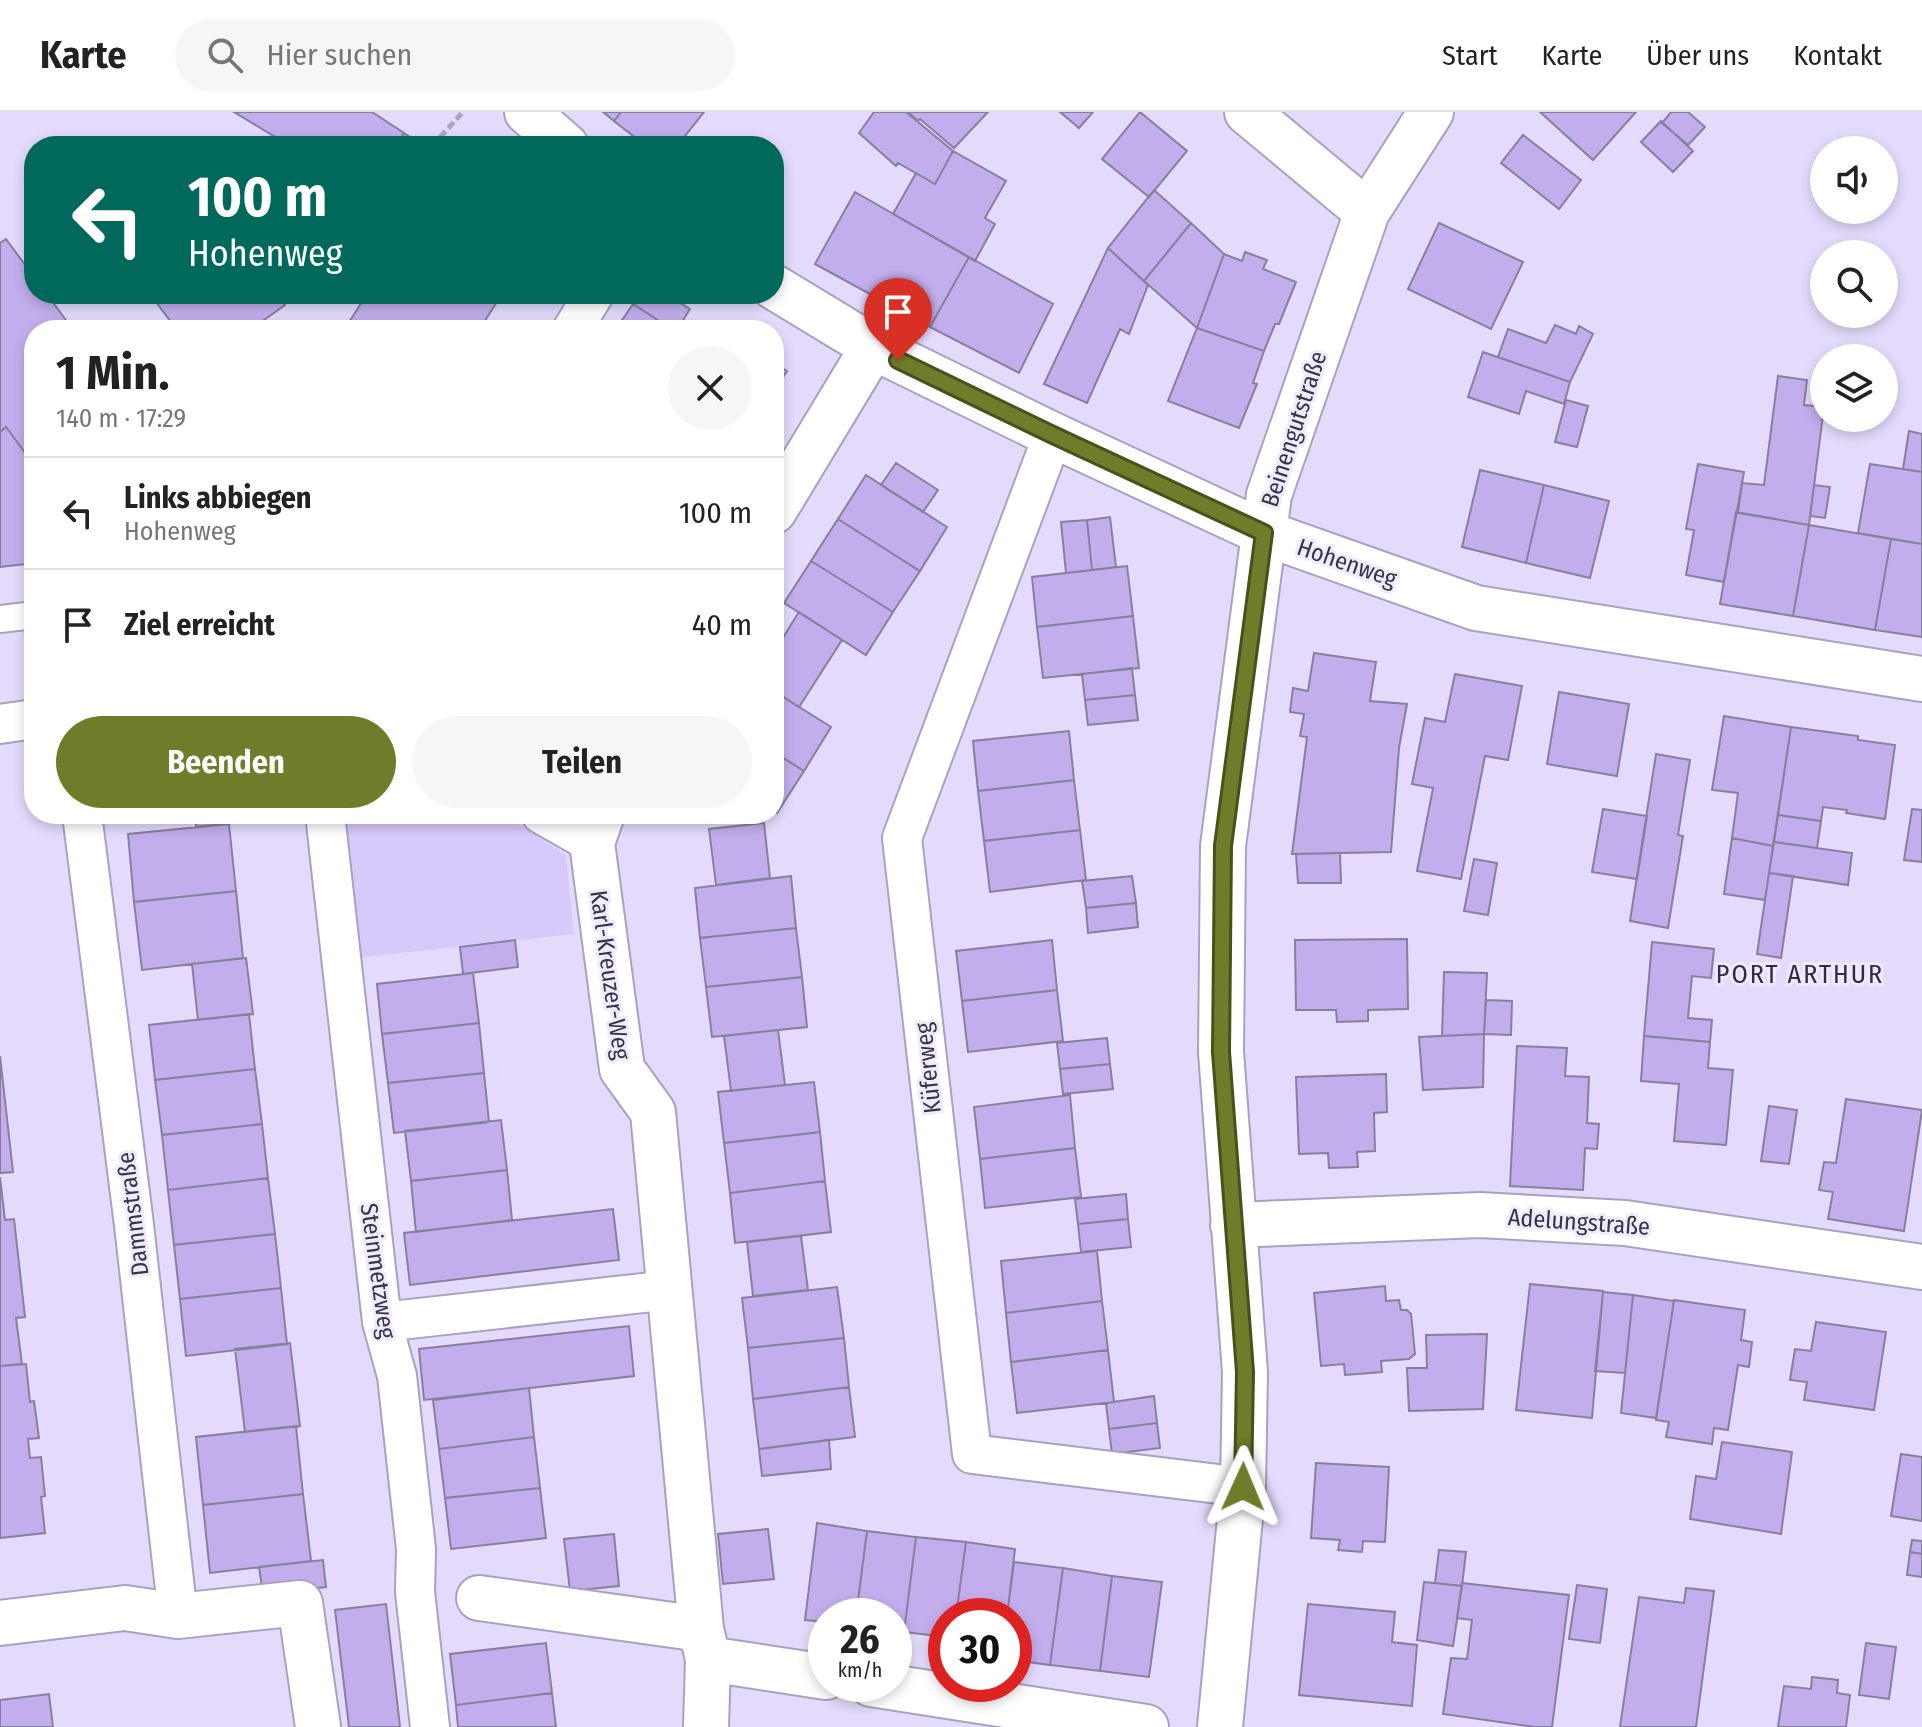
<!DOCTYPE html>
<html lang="de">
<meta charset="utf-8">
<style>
:root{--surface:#fff;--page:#f6f6f6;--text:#222;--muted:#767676;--line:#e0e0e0;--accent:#6e7d2a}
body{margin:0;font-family:"Fira Sans Condensed",sans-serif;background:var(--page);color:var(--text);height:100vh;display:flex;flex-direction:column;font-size:30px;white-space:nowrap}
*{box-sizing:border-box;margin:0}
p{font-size:26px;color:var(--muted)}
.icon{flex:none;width:44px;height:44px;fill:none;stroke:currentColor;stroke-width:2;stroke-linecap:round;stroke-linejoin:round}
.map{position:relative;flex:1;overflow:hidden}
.details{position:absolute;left:24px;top:208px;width:760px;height:504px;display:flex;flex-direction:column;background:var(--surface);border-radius:32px;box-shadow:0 4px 12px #0003}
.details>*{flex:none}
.hud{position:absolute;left:24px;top:24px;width:760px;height:168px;border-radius:32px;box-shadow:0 4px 12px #0003;background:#00695c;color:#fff;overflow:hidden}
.controls{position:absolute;left:1810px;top:24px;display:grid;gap:16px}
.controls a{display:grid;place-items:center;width:88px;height:88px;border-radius:50%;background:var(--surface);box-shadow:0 4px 12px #0003;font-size:40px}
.speed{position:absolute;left:808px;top:1486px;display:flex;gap:16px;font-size:40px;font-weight:700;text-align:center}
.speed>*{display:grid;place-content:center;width:104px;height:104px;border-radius:50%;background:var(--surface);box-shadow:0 4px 12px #0003;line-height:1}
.speed small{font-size:20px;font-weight:400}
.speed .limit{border:12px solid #d22;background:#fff;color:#111}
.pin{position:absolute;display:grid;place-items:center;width:68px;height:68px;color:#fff;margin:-82px -34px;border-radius:50% 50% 50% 0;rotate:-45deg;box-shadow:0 0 8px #0007}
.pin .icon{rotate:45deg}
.me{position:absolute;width:88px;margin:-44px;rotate:1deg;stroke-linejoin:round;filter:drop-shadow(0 0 6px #0008)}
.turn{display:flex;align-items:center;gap:28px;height:168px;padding:0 32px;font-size:36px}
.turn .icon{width:104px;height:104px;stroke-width:2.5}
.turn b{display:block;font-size:56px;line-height:68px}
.round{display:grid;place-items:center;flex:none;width:84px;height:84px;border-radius:42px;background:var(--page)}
.head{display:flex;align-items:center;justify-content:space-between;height:136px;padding:0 32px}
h1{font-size:48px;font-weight:700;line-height:60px}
.primary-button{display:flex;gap:16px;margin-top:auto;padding:16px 32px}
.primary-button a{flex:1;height:92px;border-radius:48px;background:var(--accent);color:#fff;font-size:32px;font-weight:700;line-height:92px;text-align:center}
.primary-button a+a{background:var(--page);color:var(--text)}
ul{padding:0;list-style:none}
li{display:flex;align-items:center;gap:24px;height:112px;padding:0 32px;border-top:2px solid var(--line)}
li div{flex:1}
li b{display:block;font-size:30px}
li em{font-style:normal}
header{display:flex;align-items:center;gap:48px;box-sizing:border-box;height:112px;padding:0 40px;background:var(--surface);border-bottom:2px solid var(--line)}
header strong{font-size:38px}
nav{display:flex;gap:44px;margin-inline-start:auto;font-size:28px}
.search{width:560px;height:72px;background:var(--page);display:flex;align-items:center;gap:20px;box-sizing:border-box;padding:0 28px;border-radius:44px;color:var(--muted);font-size:30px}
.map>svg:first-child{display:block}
</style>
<header>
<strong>Karte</strong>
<div class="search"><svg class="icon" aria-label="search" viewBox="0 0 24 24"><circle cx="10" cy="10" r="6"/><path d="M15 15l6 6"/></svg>Hier suchen</div>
<nav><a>Start</a><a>Karte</a><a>Über uns</a><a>Kontakt</a></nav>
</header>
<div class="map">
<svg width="1922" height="1615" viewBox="0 0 1922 1615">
<rect width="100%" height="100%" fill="#e4dbfc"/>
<path fill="#d8c9fb" d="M 339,702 L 503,702 L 566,743 L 574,822 L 356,846 Z"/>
<path fill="#c2aeec" stroke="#887f9d" stroke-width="2" d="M 234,0 L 372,0 L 404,21 L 395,34 L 290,34 Z
M 603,0 L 621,0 L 614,9 Z
M 621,0 L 704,0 L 677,34 L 646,34 L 614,9 Z
M 874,0 L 906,0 L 953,39 L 935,72 L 898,51 L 896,54 L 859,21 Z
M 908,0 L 988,0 L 954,36 L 920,7 L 918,9 Z
M 1060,0 L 1093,0 L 1079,16 Z
M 1140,0 L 1187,39 L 1149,85 L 1102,47 Z
M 1540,0 L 1636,0 L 1593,48 Z
M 1671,0 L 1688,0 L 1705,15 L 1688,33 L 1662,11 Z
M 1661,9 L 1693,39 L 1673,60 L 1641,30 Z
M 404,21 L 424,34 L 395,34 Z
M 1523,23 L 1581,68 L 1559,97 L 1501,51 Z
M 953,39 L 1006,69 L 985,106 L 995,112 L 975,149 L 893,102 L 916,61 L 935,72 Z
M 1154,78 L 1191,111 L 1144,169 L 1108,136 Z
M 855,80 L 969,145 L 930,215 L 815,152 Z
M 1191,111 L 1224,142 L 1197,216 L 1144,169 Z
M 1439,111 L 1523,150 L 1491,217 L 1408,177 Z
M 6,127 L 34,165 L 34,182 L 47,182 L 73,218 L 34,218 L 34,353 L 6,315 L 0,320 L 0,131 Z
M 1108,136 L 1148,173 L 1129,222 L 1120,217 L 1087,291 L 1044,272 Z
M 1245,140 L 1267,148 L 1263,157 L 1296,170 L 1279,212 L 1275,212 L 1264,239 L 1197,216 L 1224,142 L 1242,149 Z
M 969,145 L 1053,192 L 1019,261 L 930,215 Z
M 150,182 L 277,182 L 276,183 L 285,193 L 250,218 L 177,218 Z
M 367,182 L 502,182 L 479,218 L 344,218 Z
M 639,182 L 666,182 L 690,197 L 677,218 L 673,218 L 633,192 Z
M 633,192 L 673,218 L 625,218 L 618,214 Z
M 1555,213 L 1576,222 L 1579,214 L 1593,222 L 1570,270 L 1498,245 L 1508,217 L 1546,231 Z
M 1197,216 L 1264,239 L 1253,271 L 1257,272 L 1239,316 L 1168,289 Z
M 1483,240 L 1570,270 L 1564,292 L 1526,279 L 1519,302 L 1468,285 Z
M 774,251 L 787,259 L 774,279 Z
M 1778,264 L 1807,268 L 1804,293 L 1824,295 L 1809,413 L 1738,401 L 1742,371 L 1764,373 Z
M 1566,288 L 1588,294 L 1577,335 L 1555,330 Z
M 6,315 L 34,353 L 34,451 L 0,455 L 0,320 Z
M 1909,319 L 1922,322 L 1922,360 L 1903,357 Z
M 896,351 L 938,378 L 923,400 L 881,373 Z
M 1698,352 L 1744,360 L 1724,470 L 1686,463 L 1694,418 L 1686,417 Z
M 1870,352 L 1922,360 L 1922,432 L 1858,421 Z
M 1480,358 L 1544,373 L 1526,451 L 1462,435 Z
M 866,363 L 947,415 L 920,459 L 838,407 Z
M 1544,373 L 1609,389 L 1590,466 L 1526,451 Z
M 1814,373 L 1830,375 L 1825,406 L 1810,404 Z
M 1736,400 L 1809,413 L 1793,504 L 1720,492 Z
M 1110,405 L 1116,455 L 1092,458 L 1087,408 Z
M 838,407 L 920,459 L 893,500 L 811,449 Z
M 1087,408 L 1092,458 L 1066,461 L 1061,410 Z
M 1809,413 L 1891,427 L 1875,518 L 1793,504 Z
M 1891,427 L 1922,432 L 1922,525 L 1875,518 Z
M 811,449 L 893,500 L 866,543 L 784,491 Z
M 1127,454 L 1133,504 L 1037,515 L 1032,465 Z
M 799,500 L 842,528 L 799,595 L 774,579 L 774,540 Z
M 1133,504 L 1139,556 L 1043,566 L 1037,515 Z
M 1314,541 L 1376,550 L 1370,589 L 1407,592 L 1399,636 L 1391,740 L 1292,742 L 1307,625 L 1300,624 L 1304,602 L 1290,600 L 1293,576 L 1308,579 Z
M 1132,556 L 1135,583 L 1085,588 L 1082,562 Z
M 1455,562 L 1522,574 L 1508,648 L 1485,644 L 1461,767 L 1417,759 L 1433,676 L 1412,672 L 1425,606 L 1445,610 Z
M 774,579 L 831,615 L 804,659 L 774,640 Z
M 1559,580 L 1629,592 L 1617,664 L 1547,652 Z
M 1135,583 L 1138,608 L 1088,613 L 1085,588 Z
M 1724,604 L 1791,615 L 1773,734 L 1732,726 L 1738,681 L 1712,678 Z
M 1791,615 L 1858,624 L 1858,628 L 1895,633 L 1885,707 L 1846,701 L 1847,698 L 1823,695 L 1821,709 L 1778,703 Z
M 1069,619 L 1074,668 L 978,679 L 973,629 Z
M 774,640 L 804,659 L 777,701 L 774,699 Z
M 1656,642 L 1690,648 L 1678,723 L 1683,724 L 1668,816 L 1630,809 Z
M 1074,668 L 1080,718 L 984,729 L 978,679 Z
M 1603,697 L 1647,704 L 1637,767 L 1592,760 Z
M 1912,697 L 1922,698 L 1922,750 L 1904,748 Z
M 195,702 L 250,702 L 251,709 L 196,715 Z
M 1778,703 L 1821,709 L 1817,736 L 1774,730 Z
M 764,711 L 770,766 L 716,773 L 709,717 Z
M 229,712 L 236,779 L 134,790 L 128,722 Z
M 1080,718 L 1086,768 L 990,780 L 984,729 Z
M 1732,726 L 1773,734 L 1765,788 L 1724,782 Z
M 1774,730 L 1852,741 L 1848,773 L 1769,761 Z
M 1340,741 L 1341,771 L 1298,771 L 1296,742 Z
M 1474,747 L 1497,751 L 1488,803 L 1464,799 Z
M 1769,761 L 1793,764 L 1781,846 L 1757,842 Z
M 791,764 L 796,816 L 700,826 L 695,776 Z
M 1132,764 L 1136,791 L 1086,796 L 1082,769 Z
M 236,779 L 243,846 L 142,858 L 134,790 Z
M 1136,791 L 1138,815 L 1088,821 L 1086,796 Z
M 796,816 L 802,865 L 706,875 L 700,826 Z
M 1407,827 L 1408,897 L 1368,898 L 1368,909 L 1337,910 L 1336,898 L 1296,898 L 1295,828 Z
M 515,828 L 518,855 L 463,862 L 460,835 Z
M 1052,828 L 1057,878 L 962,889 L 956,839 Z
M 1652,830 L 1714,837 L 1711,866 L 1692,864 L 1688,906 L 1712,908 L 1710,930 L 1644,924 Z
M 246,846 L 253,902 L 198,908 L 192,852 Z
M 1444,860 L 1487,861 L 1484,922 L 1442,924 Z
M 473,861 L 479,911 L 382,922 L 377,872 Z
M 802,865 L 807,915 L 712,925 L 706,875 Z
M 1057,878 L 1063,929 L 968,940 L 962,889 Z
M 1486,888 L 1512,889 L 1511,923 L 1484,922 Z
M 249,902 L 255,957 L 155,968 L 149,913 Z
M 479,911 L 484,961 L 388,971 L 382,922 Z
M 778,918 L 785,973 L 731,979 L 724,924 Z
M 1484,922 L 1483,975 L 1423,978 L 1419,925 Z
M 1644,924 L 1710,930 L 1708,956 L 1733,958 L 1726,1033 L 1674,1029 L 1679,972 L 1641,969 Z
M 1107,926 L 1110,952 L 1060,957 L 1057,931 Z
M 1517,934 L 1567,936 L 1565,964 L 1589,965 L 1587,1011 L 1599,1012 L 1597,1037 L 1585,1036 L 1583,1078 L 1510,1074 Z
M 0,944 L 13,1060 L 0,1061 Z
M 1110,952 L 1113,977 L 1063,982 L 1060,957 Z
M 255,957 L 262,1012 L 162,1023 L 155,968 Z
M 484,961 L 489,1010 L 394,1021 L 388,971 Z
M 1386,962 L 1387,1000 L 1374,1001 L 1375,1039 L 1357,1040 L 1358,1055 L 1329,1056 L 1328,1041 L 1299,1042 L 1296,965 Z
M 814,970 L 820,1020 L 724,1031 L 718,980 Z
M 1070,983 L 1075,1036 L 980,1047 L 974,995 Z
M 1846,987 L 1922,998 L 1904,1119 L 1828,1107 L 1833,1080 L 1819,1078 L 1824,1050 L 1836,1051 Z
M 1769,994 L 1797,998 L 1789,1052 L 1761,1049 Z
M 501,1008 L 507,1058 L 411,1069 L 405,1019 Z
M 262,1012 L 268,1066 L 168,1078 L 162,1023 Z
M 820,1020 L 825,1069 L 730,1081 L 724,1031 Z
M 1075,1036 L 1081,1085 L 985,1096 L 980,1047 Z
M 507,1058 L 512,1108 L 416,1120 L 411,1069 Z
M 0,1065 L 5,1108 L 14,1107 L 25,1205 L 16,1206 L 22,1252 L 0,1254 Z
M 268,1066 L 275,1122 L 174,1133 L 168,1078 Z
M 825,1069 L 831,1120 L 735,1131 L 730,1081 Z
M 1126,1082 L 1128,1107 L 1078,1112 L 1075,1087 Z
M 613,1097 L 619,1148 L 410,1173 L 404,1121 Z
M 1128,1107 L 1131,1135 L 1081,1140 L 1078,1112 Z
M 275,1122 L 281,1176 L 180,1187 L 174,1133 Z
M 801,1124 L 808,1178 L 753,1184 L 747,1130 Z
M 1097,1139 L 1102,1189 L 1006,1201 L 1001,1149 Z
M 1530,1172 L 1603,1179 L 1592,1306 L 1516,1298 Z
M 1385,1174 L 1386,1189 L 1399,1188 L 1401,1198 L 1407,1198 L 1411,1202 L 1415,1242 L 1409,1247 L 1381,1249 L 1382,1260 L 1345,1263 L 1344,1252 L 1321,1254 L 1314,1181 Z
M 837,1175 L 844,1226 L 748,1236 L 742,1186 Z
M 281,1176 L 287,1232 L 186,1244 L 180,1187 Z
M 1603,1180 L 1633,1183 L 1625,1261 L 1595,1259 Z
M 1633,1183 L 1674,1189 L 1656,1306 L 1621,1301 Z
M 1674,1188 L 1745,1198 L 1741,1228 L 1752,1230 L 1749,1255 L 1738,1253 L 1728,1318 L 1714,1316 L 1712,1332 L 1666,1325 L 1669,1310 L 1656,1308 Z
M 1102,1189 L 1108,1238 L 1011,1250 L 1006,1201 Z
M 1816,1210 L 1886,1220 L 1874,1298 L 1804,1288 L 1807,1270 L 1790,1268 L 1795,1237 L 1811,1239 Z
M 629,1214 L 634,1264 L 424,1288 L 419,1237 Z
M 1487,1222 L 1483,1297 L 1409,1299 L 1407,1256 L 1427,1256 L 1426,1223 Z
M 844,1226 L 849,1275 L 753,1287 L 748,1236 Z
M 290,1231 L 300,1314 L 245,1320 L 235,1237 Z
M 1108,1238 L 1114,1290 L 1017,1301 L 1011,1250 Z
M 26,1252 L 30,1290 L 34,1289 L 39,1326 L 28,1327 L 30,1346 L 41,1345 L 45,1384 L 41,1385 L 45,1421 L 0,1426 L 0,1254 Z
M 849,1275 L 855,1325 L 759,1337 L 753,1287 Z
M 529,1276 L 534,1325 L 439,1337 L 433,1288 Z
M 1154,1284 L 1157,1311 L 1109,1317 L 1106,1291 Z
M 1157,1311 L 1160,1336 L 1112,1342 L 1109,1317 Z
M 296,1314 L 303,1382 L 203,1393 L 196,1325 Z
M 534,1325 L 540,1376 L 445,1386 L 439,1337 Z
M 829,1328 L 831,1357 L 762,1364 L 759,1337 Z
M 1722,1330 L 1792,1340 L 1781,1422 L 1690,1407 L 1696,1364 L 1716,1367 Z
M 1901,1342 L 1922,1345 L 1922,1409 L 1891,1404 Z
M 1316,1351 L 1389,1355 L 1385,1430 L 1363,1429 L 1362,1440 L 1338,1438 L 1340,1428 L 1311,1426 Z
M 540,1376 L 546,1426 L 451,1437 L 445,1386 Z
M 303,1382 L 311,1449 L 210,1461 L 203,1393 Z
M 817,1411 L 867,1419 L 856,1504 L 826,1504 L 826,1510 L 805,1508 Z
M 768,1417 L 774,1467 L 723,1472 L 718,1422 Z
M 867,1419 L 916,1425 L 904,1520 L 894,1519 L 894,1504 L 856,1504 Z
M 614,1422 L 619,1474 L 570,1479 L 564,1427 Z
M 916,1425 L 966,1430 L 956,1504 L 946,1504 L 946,1525 L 904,1520 Z
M 1912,1428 L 1922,1429 L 1922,1442 L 1910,1440 Z
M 966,1430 L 1015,1437 L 1007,1504 L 956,1504 Z
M 1439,1438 L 1466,1440 L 1462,1474 L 1435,1471 Z
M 1910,1440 L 1922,1442 L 1922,1465 L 1907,1463 Z
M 323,1448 L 326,1475 L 263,1482 L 259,1455 Z
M 1014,1450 L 1063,1456 L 1050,1553 L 1014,1548 L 1014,1504 L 1007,1504 Z
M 1063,1456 L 1112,1464 L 1100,1559 L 1050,1553 Z
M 1112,1464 L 1162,1470 L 1149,1565 L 1100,1559 Z
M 1424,1470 L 1462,1474 L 1453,1534 L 1417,1528 Z
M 1462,1471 L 1569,1483 L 1552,1615 L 1535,1615 L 1443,1602 L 1451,1546 L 1467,1547 L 1472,1508 L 1457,1506 Z
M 1577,1473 L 1607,1477 L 1600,1531 L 1569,1527 Z
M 1686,1476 L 1714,1479 L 1696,1615 L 1620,1615 L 1639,1485 L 1684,1491 Z
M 386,1492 L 400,1615 L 349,1615 L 335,1498 Z
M 1308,1492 L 1395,1500 L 1392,1530 L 1417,1533 L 1412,1594 L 1299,1583 Z
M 546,1531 L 552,1581 L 456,1593 L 450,1542 Z
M 1866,1531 L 1896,1535 L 1889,1587 L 1859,1583 Z
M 1812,1565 L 1838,1568 L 1837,1581 L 1850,1583 L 1846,1615 L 1778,1615 L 1784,1574 L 1811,1577 Z
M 552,1581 L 556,1615 L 458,1615 L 456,1593 Z
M 49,1582 L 53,1615 L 0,1615 L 0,1588 Z"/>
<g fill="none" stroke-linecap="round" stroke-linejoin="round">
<g stroke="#aaa1c1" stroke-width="30">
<path id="service" d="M 0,507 L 34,503"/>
</g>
<g stroke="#aaa1c1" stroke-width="42">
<path id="pedestrian" d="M 572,218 L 594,182
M 1053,323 L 902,726 L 972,1342 L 1243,1375
M 0,612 L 34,607
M 82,702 L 134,1113 L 178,1504
M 325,702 L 382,1210 L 397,1264 L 416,1437 L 415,1480 L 430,1615
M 541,702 L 592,731
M 382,1210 L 670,1178"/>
</g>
<g stroke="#aaa1c1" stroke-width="48">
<path id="minor" d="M 527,0 L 566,34
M 1247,0 L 1367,100
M 774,175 L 873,235 L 1053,323 L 1264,421 L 1476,496 L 1922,567
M 774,399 L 873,235
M 602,702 L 592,731 L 622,957 L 653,1000 L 701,1517 L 708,1547 L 706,1615
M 1233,1113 L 1480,1103 L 1625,1111 L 1922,1155
M 479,1486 L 701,1517
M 0,1511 L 125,1496 L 178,1504 L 300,1491 L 318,1615
M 708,1547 L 826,1565
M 871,1572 L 1146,1615
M 1220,1615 L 1243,1375 L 1245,1260 L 1221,940 L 1223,734 L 1264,421 L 1269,383 L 1367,100 L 1431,0"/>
</g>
<path stroke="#aba4be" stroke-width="5" stroke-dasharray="8 4" stroke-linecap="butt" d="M 432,34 L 463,0"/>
<use href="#service" stroke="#fff" stroke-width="26"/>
<use href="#pedestrian" stroke="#fff" stroke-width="38"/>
<use href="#minor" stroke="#fff" stroke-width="44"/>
</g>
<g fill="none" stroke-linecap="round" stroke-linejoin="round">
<g stroke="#48511b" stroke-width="20">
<path id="route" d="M 898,248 L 1053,323 L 1264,421 L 1223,734 L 1221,940 L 1245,1260 L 1243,1375"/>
</g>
<use href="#route" stroke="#6e7d2a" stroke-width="14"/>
</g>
<g text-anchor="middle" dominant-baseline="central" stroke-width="6" stroke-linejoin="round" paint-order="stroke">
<g font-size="24" fill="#383441" stroke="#f0eaff">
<text transform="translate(1294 317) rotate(-72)">Beinengutstraße</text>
<text transform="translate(1347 451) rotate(19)">Hohenweg</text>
<text transform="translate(610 863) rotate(82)">Karl-Kreuzer-Weg</text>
<text transform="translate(928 956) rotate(-96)">Küferweg</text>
<text transform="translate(133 1102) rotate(-97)">Dammstraße</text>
<text transform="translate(1579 1110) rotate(4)">Adelungstraße</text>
<text transform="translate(378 1159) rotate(82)">Steinmetzweg</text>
</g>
<g font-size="26" letter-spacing="2" fill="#332a44" stroke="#f0eaff">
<text x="1800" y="862">PORT ARTHUR</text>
</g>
</g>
</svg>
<div class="controls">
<a><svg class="icon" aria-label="sound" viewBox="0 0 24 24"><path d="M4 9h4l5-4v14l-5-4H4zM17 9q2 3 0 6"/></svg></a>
<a><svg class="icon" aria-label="search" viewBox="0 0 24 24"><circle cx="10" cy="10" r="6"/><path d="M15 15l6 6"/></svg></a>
<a><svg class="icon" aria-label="layers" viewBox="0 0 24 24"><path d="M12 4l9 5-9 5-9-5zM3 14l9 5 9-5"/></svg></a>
</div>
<div class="speed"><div>26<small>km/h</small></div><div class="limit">30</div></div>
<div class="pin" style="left:898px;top:248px;background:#d93025"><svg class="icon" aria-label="arrive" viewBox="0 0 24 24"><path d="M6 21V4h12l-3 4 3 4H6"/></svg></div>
<svg class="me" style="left:1243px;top:1375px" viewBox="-20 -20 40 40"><path d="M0-17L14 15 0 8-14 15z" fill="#6e7d2a" stroke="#fff" stroke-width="4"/></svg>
<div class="hud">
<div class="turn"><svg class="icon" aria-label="left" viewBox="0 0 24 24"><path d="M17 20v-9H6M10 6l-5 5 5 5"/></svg><div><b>100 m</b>Hohenweg</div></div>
</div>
<section class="details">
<div class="head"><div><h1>1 Min.</h1><p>140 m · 17:29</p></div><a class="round"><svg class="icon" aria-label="close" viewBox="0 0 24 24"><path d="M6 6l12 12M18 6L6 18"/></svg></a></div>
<ul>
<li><svg class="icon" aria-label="left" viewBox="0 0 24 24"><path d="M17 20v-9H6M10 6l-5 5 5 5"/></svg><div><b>Links abbiegen</b><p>Hohenweg</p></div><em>100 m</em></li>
<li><svg class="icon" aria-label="arrive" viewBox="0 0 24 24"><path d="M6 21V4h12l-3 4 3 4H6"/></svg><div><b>Ziel erreicht</b></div><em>40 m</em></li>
</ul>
<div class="primary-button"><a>Beenden</a><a>Teilen</a></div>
</section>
</div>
